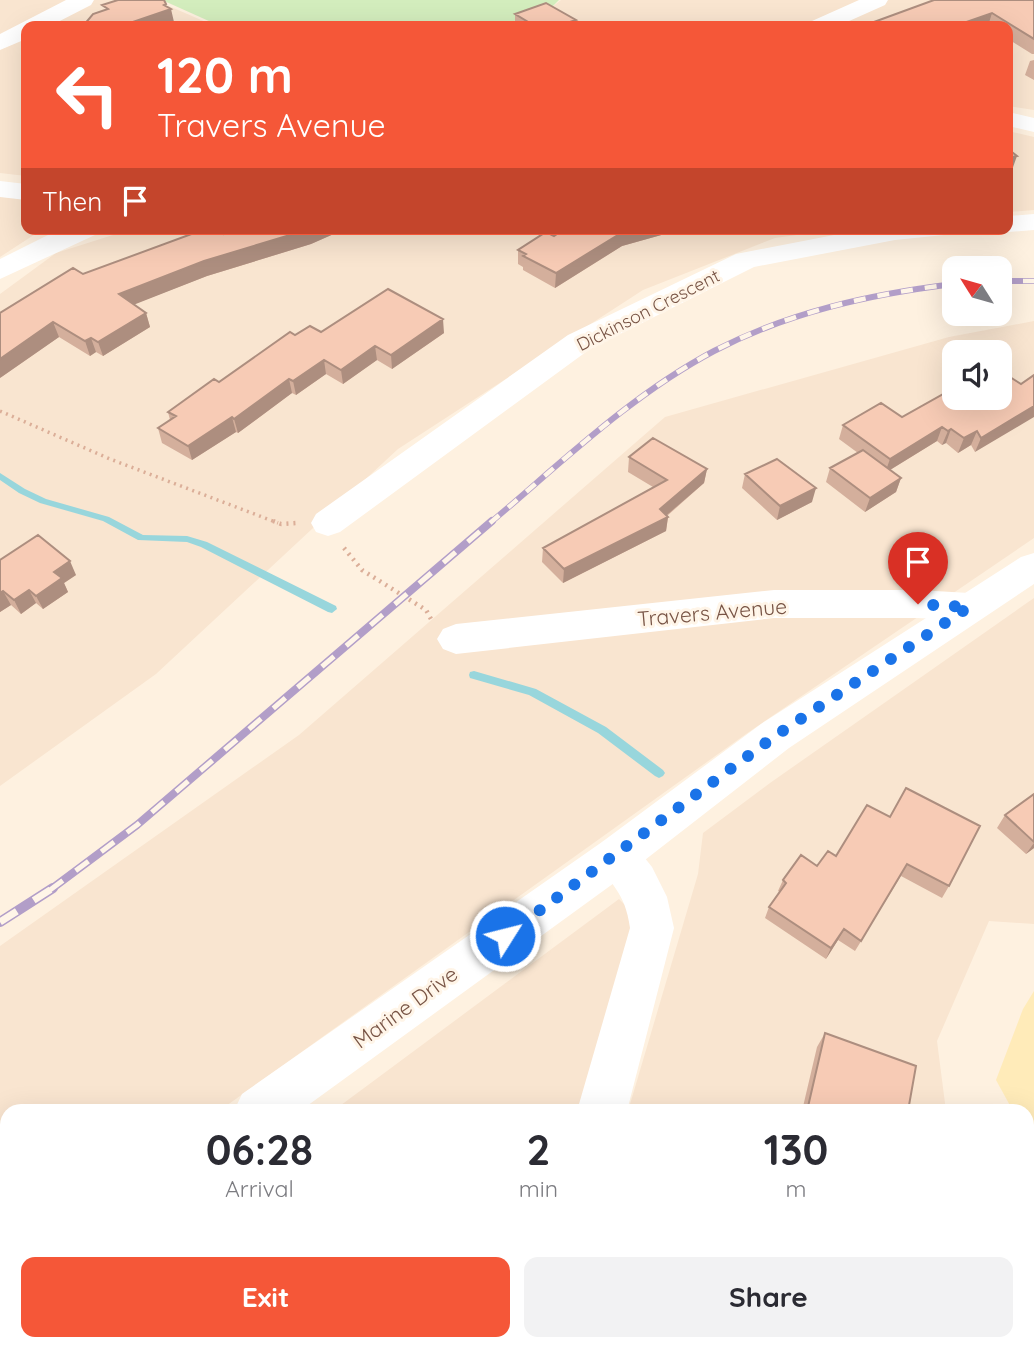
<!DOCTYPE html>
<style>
:root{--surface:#fff;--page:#f2f2f3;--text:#2b2b33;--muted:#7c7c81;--accent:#f55738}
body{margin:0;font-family:Quicksand,sans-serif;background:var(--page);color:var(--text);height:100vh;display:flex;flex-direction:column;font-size:26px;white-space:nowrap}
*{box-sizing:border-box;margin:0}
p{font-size:23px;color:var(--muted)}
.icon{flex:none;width:38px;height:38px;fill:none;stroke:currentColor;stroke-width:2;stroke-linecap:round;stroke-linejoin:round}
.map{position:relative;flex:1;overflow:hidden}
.panel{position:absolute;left:0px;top:1104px;width:1034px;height:247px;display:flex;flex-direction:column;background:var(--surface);border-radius:21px 21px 0 0;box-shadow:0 7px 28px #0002}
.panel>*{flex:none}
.hud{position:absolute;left:21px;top:21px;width:992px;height:214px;border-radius:14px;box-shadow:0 7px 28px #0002;background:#f55738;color:#fff;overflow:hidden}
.needle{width:46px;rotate:307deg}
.tools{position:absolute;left:942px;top:256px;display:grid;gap:14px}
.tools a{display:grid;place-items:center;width:70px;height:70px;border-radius:14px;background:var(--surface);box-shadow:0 7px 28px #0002;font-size:35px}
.pin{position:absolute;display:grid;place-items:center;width:60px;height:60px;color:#fff;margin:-72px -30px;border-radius:50% 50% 50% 0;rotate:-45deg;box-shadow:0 0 7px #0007}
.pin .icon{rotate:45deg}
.me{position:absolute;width:77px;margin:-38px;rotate:54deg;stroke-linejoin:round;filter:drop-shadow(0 0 5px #0008)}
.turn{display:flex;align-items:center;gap:24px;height:147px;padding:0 21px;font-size:32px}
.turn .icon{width:91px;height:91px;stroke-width:2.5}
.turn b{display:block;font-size:49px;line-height:60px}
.then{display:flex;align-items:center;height:66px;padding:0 21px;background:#0003;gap:14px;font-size:26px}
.eta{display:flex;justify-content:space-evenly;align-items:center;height:119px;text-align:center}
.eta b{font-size:42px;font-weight:700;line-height:49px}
.action{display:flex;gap:14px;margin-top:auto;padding:14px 21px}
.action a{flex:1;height:80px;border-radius:14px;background:var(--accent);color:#fff;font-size:28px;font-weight:700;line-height:80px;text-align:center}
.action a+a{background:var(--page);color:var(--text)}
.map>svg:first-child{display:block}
</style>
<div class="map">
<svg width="1034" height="1350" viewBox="0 0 1034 1350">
<rect width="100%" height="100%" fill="#fef1e0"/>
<path fill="#f9e5d0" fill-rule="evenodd" d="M 0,0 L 155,0 L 215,26 L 26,26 L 26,176 L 0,173 Z
M 561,0 L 1034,0 L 1034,110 L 1008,106 L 1008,26 L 505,26 L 538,18 Z
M 1008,131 L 1034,137 L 1034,210 L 1008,212 Z
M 0,196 L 26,198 L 26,229 L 43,229 L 0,257 Z
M 132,229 L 840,229 L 775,238 L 643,290 L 398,449 L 156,674 L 0,786 L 0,294 L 56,253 Z
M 1034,321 L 1034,538 L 746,734 L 219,1111 L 7,1111 L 7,1256 L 0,1261 L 0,946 L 299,735 L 665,417 L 949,337 ZM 954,352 L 999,352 L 999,397 L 954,397 Z
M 1034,598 L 1034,924 L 989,921 L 937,1041 L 946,1111 L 628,1111 L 698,874 L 703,833 L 770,783 Z
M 619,899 L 629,909 L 632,921 L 616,1013 L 586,1111 L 333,1111 Z
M 9,1344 L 496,1344 L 493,1350 L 1,1350 Z
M 620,1344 L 973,1344 L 974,1350 L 632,1350 Z"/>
<path fill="#d3edbd" d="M 162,0 L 559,0 L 549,10 L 499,26 L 220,26 Z"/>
<path fill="#ffebb9" d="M 1034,991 L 1034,1151 L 1027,1138 L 1027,1111 L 1013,1111 L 996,1080 L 1023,1009 Z"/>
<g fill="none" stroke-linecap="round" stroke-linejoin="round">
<path fill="#98d6dc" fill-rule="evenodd" d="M 0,473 L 25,489 L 46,499 L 109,517 L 143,535 L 187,536 L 207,542 L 336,606 L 337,609 L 332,613 L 328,612 L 201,547 L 187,542 L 138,540 L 103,521 L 40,503 L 19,493 L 0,480 Z
M 474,671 L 536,689 L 606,727 L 663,770 L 665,773 L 663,776 L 659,778 L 655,776 L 598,733 L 529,695 L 470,678 L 469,675 L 470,672 Z"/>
<path stroke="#dbae98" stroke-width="3.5" stroke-dasharray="2 4.5" stroke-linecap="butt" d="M 0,411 L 110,459 L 278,523"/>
<path stroke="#dbae98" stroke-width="4.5" stroke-dasharray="2 5" stroke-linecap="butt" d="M 273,521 L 281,524 L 297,523
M 344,548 L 362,570 L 426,610 L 431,619"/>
<path fill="#fff" fill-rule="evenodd" d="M 558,1344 L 594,1344 L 597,1350 L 561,1350 Z"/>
<path fill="#fff" fill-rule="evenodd" d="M 66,0 L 94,0 L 91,5 L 50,26 L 26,26 L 26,39 L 0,50 L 0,34 Z
M 859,0 L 888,0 L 885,5 L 838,26 L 809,26 L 812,21 Z
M 1034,214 L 1034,230 L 1008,232 L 998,229 L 1008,229 L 1008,216 Z
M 60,229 L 99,229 L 95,235 L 0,279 L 0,259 Z
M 865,229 L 948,229 L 944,235 L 895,240 L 754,267 L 590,349 L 340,532 L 328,536 L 316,532 L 311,523 L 316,514 L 568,335 L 736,254 Z
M 774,590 L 918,590 L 969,593 L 982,597 L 987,607 L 982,617 L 969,621 L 918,618 L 774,618 L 456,654 L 443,649 L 437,639 L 443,629 L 456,624 Z
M 617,837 L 632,842 L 652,867 L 667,897 L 674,928 L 627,1111 L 577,1111 L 630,928 C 625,890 610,887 596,856 L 602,842 Z
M 494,1344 L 549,1344 L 547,1350 L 491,1350 Z"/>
<path fill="#fff" fill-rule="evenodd" d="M 1008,112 L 1034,118 L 1034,132 L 1008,126 Z
M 0,181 L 26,184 L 26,200 L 0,197 Z"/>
<path fill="#fff" fill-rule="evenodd" d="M 1034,553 L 1034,584 L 789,748 L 632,870 L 300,1111 L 234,1111 L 242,1094 L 602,842 L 761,724 L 1021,557 Z
M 7,1261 L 7,1316 L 0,1319 L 0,1264 Z"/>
<g stroke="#b29ec8" stroke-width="6">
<path id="rail-far2" d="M 999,281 L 1034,281
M 490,523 C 561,463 631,395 714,351 C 789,312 871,294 954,284"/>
</g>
<g stroke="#b29ec8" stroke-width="8">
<path id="rail-far1" d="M 50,890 L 137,825 L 492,521"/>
</g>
<g stroke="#b29ec8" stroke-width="10">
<path id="rail" d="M 0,922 L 53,888"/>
</g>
<use href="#rail-far2" stroke="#fff5e8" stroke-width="4.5" stroke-dasharray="12" stroke-linecap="butt"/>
<use href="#rail-far1" stroke="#fff5e8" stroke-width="5" stroke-dasharray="16" stroke-linecap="butt"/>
<use href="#rail" stroke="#fff5e8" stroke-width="7" stroke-dasharray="20" stroke-linecap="butt"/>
</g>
<path fill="#d4af9c" d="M 1034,0 L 1034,54 L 1032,54 L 1008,39 L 1008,26 L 863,26 Z
M 515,14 L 575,26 L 515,26 Z
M 1034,60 L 1034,80 L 1025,75 L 1030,61 Z
M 235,229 L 345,229 L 311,244 L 207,276 L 134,304 L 146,313 L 150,327 L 103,356 L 96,352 L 90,356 L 59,337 L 0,378 L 83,274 L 224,234 Z
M 564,229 L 672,229 L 672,232 L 622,246 L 555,288 L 523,270 L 523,267 L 518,264 L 518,250 L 554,236 Z
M 444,333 L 392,369 L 377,360 L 343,384 L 326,374 L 296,395 L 292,393 L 238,433 L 236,432 L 192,460 L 162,443 L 158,428 L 170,420 L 168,412 L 219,382 L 295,335 Z
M 1021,384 L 975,452 L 971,445 L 958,453 L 946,443 L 942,445 L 937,441 L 890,470 L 901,478 L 896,492 L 865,512 L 826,482 L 830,468 L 858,453 L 839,439 L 843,425 L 902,417 Z
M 629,457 L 707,469 L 704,483 L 667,516 L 668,517 L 666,531 L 563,583 L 542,562 L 543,548 L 653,487 L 628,472 Z
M 745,474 L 812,502 L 777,520 L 742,488 Z
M 0,560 L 76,575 L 64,583 L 68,592 L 43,609 L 36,603 L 21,614 L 11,605 L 0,612 Z
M 1034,794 L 1034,848 L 1026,854 L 997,828 L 1005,815 Z
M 867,805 L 949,886 L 942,898 L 901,876 L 855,951 L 838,940 L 826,959 L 765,918 L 769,907 L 780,892 L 778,891 L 783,880 L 817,866 L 836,856 Z
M 825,1033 L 908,1111 L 802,1111 L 817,1047 Z
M 763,1344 L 954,1344 L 953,1350 L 778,1350 Z"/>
<path fill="#ad8e7f" d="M 166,4 L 168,10 L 171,9 L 174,22 L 163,26 L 126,26 Z
M 992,13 L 988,26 L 955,26 Z
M 576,20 L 575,26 L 558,26 Z
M 1017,156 L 1012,170 L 1008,171 L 1008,158 Z
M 310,229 L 345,229 L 311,244 L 207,276 L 123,309 L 119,294 L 204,261 Z
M 632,229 L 672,229 L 672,232 L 622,246 L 555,288 L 556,273 L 623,232 Z
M 146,313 L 150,327 L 103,356 L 98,342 Z
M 443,319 L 444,333 L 392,369 L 391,355 Z
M 53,322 L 59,337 L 0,378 L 0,359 Z
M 91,338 L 96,352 L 90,356 L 85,341 Z
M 375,346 L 377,360 L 343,384 L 341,370 Z
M 324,360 L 326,374 L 296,395 L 293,381 Z
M 289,379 L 292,393 L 238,433 L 234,419 Z
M 1034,406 L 1034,417 L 975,452 L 981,438 Z
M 232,417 L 236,432 L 192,460 L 188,446 Z
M 942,427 L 937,441 L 885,473 L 890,459 Z
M 951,429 L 946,443 L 942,445 L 948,431 Z
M 977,431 L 971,445 L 958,453 L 964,438 Z
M 707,469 L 704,483 L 661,520 L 668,517 L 666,531 L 563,583 L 564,569 L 660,509 Z
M 901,478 L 896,492 L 865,512 L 870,498 Z
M 816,488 L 812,502 L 777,520 L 780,506 Z
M 70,561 L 76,575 L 64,583 L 68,592 L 43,609 L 36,596 L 54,572 Z
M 29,590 L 36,603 L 21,614 L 14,600 Z
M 3,591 L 11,605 L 0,612 L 0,593 Z
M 1034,843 L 1034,848 L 1026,854 Z
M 844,929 L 838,940 L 826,959 L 831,948 Z"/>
<path fill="#f7cbb5" stroke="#ad8e7f" stroke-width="2" d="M 118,0 L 164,0 L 166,4 L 164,5 L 171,9 L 133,22 L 126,26 L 83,26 L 93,14 L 108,9 L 102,5 Z
M 934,0 L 1034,0 L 1034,39 L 992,13 L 955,26 L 863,26 Z
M 546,3 L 576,20 L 558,26 L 535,26 L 515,14 Z
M 1008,149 L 1017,156 L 1008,158 Z
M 205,229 L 221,229 L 224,234 L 235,229 L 310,229 L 204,261 L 119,294 L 146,313 L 98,342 L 91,338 L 85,341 L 53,322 L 0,359 L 0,313 L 73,268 L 83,274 Z
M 564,229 L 632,229 L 623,232 L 556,273 L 523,256 L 526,254 L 518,250 L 546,232 L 554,236 Z
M 388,289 L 443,319 L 391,355 L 375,346 L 341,370 L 324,360 L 293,381 L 289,379 L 234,419 L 232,417 L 188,446 L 158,428 L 176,416 L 168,412 L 214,379 L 219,382 L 290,332 L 295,335 L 310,326 L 321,332 Z
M 999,370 L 1021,384 L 1034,375 L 1034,406 L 981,438 L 977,431 L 964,438 L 951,429 L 948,431 L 942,427 L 890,459 L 843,425 L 881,403 L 902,417 L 954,388 L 954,397 L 999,397 Z
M 653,438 L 707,469 L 660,509 L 668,517 L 564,569 L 543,548 L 667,480 L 629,457 Z
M 863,450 L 901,478 L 870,498 L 830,468 Z
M 777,459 L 816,488 L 780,506 L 745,474 Z
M 38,535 L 70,561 L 54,572 L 62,578 L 36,596 L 29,590 L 14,600 L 3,591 L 0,593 L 0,560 Z
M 906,788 L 980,826 L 949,886 L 907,864 L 861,941 L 844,929 L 831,948 L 769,907 L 786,883 L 783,880 L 801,855 L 817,866 L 828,851 L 836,856 L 867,805 L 890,817 Z
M 1034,794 L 1034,842 L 1005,815 Z
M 825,1033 L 916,1066 L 908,1111 L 807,1111 Z
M 787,1344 L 954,1344 L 953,1350 L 802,1350 Z"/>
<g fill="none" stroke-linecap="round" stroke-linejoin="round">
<path stroke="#1a73e8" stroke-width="12" stroke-dasharray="0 21.6" d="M 505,936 L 775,736 L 969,607 L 918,604"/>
</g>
<g text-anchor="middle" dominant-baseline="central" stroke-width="6" stroke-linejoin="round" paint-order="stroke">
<g font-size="18" fill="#785445" stroke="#fff5e8">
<text transform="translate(648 310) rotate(-27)">Dickinson Crescent</text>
</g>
<g font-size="21" fill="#785445" stroke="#fff5e8">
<text transform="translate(712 612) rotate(-5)">Travers Avenue</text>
<text transform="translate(405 1007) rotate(-36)">Marine Drive</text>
</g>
</g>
</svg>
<div class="tools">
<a><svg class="needle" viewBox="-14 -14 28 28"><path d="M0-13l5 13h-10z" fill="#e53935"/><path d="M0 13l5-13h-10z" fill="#7c7c81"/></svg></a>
<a><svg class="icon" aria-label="sound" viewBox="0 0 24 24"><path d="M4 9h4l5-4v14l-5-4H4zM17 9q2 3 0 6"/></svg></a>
</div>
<div class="pin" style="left:918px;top:604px;background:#d93025"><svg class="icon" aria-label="arrive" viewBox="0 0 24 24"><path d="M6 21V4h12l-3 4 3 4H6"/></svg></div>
<svg class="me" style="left:505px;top:936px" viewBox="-20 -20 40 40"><circle r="17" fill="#1a73e8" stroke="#fff" stroke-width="3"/><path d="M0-11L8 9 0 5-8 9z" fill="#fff"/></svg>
<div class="hud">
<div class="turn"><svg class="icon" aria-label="left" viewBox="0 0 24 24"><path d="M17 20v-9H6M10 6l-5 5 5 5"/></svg><div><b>120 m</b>Travers Avenue</div></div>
<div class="then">Then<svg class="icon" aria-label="arrive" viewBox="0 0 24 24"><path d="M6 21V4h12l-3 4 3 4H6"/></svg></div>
</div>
<section class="panel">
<div class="eta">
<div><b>06:28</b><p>Arrival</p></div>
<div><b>2</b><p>min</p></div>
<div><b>130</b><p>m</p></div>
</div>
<div class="action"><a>Exit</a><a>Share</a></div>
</section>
</div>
